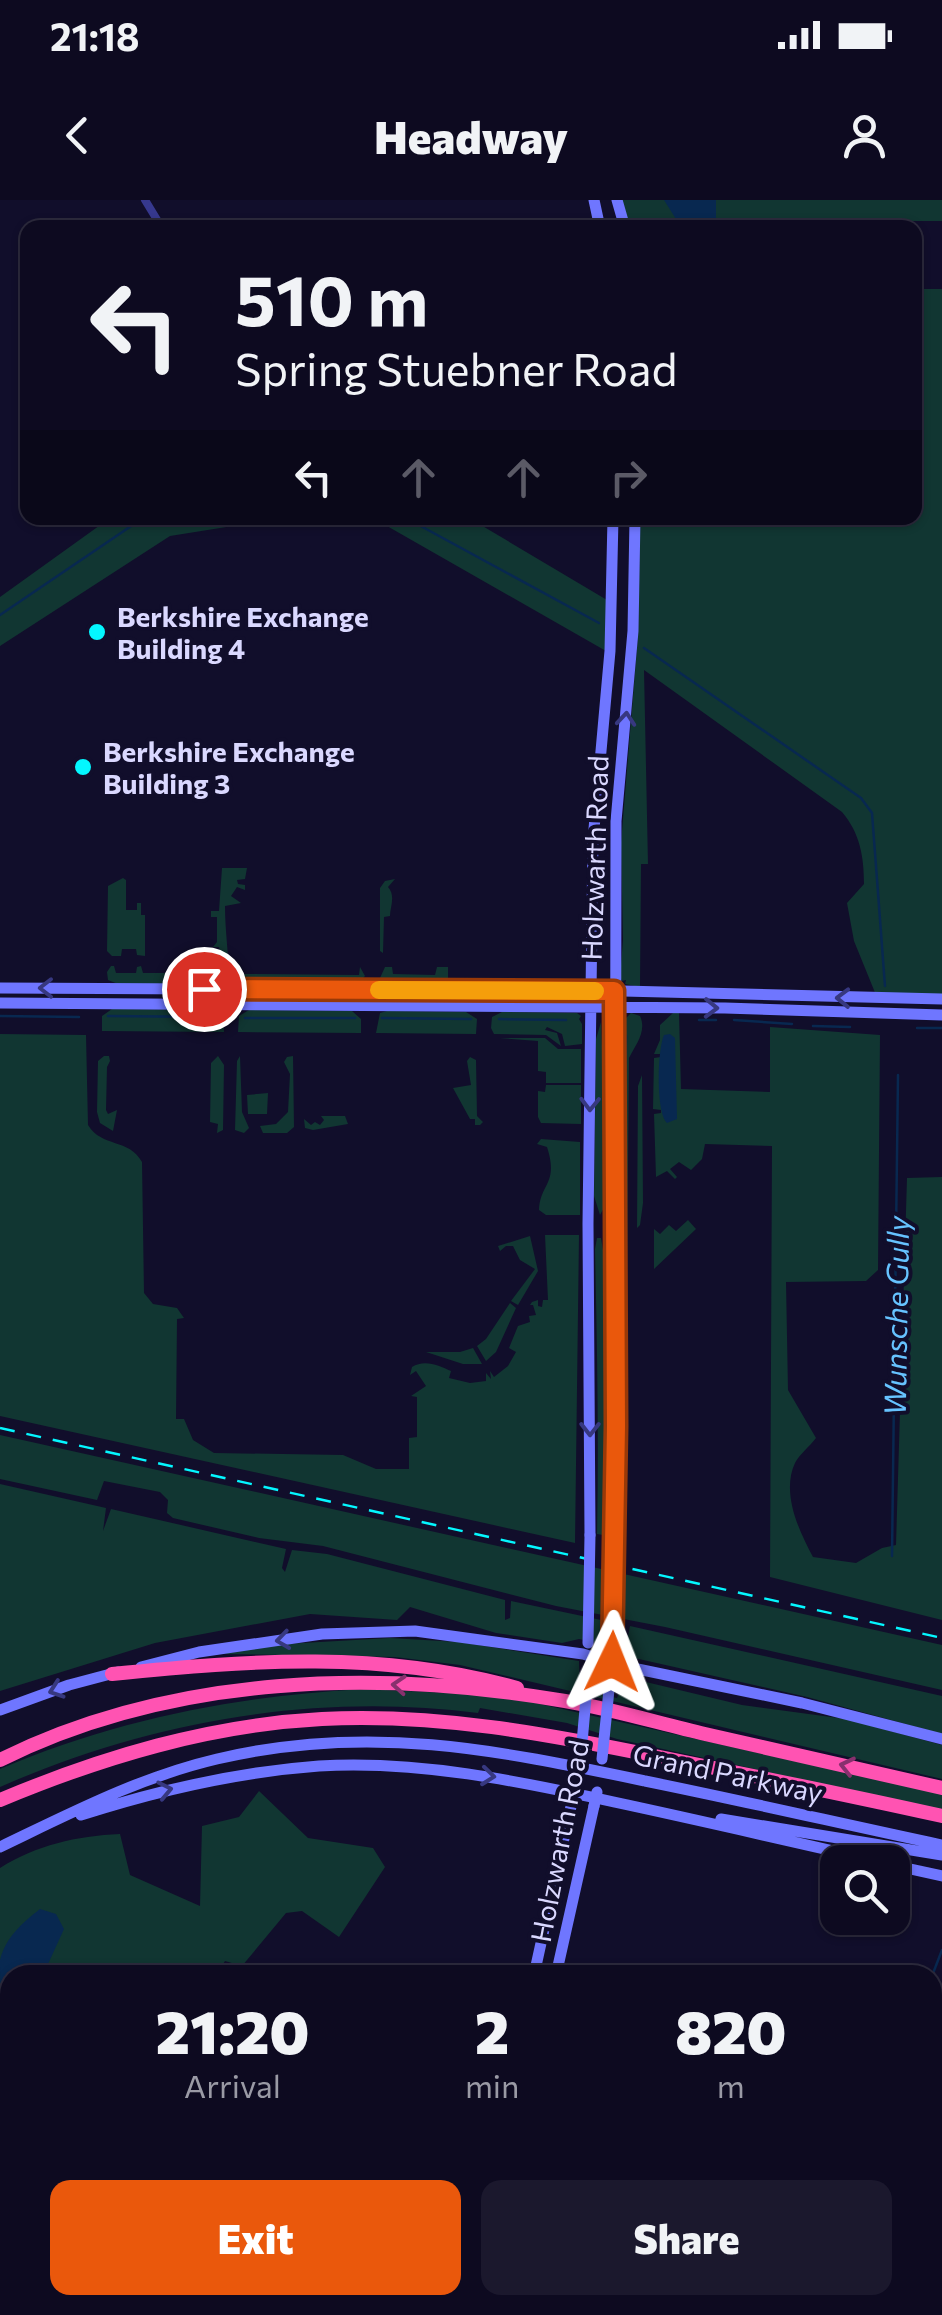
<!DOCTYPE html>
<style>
:root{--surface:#0d0a20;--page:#1b182d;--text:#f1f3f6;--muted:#9a9aa5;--line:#2d2b3e;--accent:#ea580c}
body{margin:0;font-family:Commissioner,sans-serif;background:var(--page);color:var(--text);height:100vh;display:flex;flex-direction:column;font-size:38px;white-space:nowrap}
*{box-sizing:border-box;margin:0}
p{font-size:32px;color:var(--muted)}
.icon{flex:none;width:55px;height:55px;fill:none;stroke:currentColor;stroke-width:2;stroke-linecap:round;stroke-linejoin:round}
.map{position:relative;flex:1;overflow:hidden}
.panel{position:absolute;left:0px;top:1765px;width:942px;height:350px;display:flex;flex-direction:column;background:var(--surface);border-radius:30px 30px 0 0;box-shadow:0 2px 8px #0004,0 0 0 2px var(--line)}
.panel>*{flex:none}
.hud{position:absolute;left:20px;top:20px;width:902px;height:305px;border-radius:20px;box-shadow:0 2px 8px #0004,0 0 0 2px var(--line);background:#0d0a20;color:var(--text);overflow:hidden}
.buttons{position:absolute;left:820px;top:1645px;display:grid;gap:20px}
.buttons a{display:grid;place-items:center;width:90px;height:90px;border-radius:20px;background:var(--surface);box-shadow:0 2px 8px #0004,0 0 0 2px var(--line);font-size:50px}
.pin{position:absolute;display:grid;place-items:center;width:85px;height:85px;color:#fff;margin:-42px;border:5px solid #fff;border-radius:50%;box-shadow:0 2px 10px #0007}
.me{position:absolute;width:110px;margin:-55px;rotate:2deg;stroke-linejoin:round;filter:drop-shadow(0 0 8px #0008)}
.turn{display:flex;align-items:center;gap:35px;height:210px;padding:0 50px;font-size:45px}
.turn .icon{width:130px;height:130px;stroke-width:2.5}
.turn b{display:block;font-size:70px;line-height:85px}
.lanes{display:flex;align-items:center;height:95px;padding:0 50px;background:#0003;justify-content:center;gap:50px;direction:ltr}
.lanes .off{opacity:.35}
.eta{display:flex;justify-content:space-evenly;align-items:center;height:170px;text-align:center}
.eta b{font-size:60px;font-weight:800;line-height:70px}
.cta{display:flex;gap:20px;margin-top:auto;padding:20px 50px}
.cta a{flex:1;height:115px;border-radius:20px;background:var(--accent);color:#fff;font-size:40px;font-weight:800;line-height:115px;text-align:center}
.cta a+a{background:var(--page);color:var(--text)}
.status{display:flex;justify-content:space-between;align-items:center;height:70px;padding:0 50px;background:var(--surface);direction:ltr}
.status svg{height:28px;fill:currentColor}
header{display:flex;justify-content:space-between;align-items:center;height:130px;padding:0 50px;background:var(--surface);font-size:45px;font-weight:800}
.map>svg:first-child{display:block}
</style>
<div class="status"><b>21:18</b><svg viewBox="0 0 49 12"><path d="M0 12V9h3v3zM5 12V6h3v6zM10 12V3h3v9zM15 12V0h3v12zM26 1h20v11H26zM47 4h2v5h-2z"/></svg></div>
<header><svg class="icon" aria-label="back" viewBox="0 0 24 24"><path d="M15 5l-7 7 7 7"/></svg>Headway<svg class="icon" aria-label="person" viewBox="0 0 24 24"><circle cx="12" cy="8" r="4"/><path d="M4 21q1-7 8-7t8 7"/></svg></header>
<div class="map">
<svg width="942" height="2115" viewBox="0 0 942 2115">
<rect width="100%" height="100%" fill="#110e2b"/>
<path fill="#113632" d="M 622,0 L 942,0 L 942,21 L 882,21 L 866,28 L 629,27 Z
M 915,89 L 942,89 L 942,795 L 876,795 L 854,741 L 847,703 L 864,684 C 864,657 860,633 842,612 L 644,470 L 648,664 L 641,664 L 640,787 L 625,784 L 626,780 L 622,781 L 620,777 L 623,740 L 621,643 L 638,436 L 640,318 L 915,318 Z
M 110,318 L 283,318 L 170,336 L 0,446 L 0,397 Z
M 373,318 L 469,318 L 607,400 L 606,451 Z
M 222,668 L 247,668 L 245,679 L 237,680 L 238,684 L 245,685 L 245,690 L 237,687 L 231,696 L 241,703 L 225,706 C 225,732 229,756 229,781 L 221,785 L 183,784 L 180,781 L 181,766 L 183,773 L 219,773 L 222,757 L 219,747 L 213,747 L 217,742 L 217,717 L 211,717 L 211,711 L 219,711 Z
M 123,678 L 126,680 L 126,710 L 137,710 L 137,703 L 141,703 L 141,715 L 145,715 L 145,756 L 137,755 L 136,749 L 122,749 L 121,756 L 112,756 L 107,751 L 108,686 Z
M 395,679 L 388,687 C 396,696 390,707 390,716 L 384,717 L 383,753 L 380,751 L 380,688 L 385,681 Z
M 111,766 L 114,766 L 116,773 L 136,773 L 137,767 L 141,766 L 143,773 L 167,773 L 170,766 L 170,780 L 165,784 L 118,784 L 108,780 L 107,772 Z
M 241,766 L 242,774 L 359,775 L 360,767 L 365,776 L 355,786 L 244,785 L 238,781 Z
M 385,767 L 392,767 L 393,774 L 435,775 L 437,767 L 448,767 L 448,786 L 386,785 L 380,778 Z
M 112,809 L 215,810 L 223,817 L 224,832 L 102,831 L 102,816 Z
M 249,810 L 352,811 L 361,819 L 361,833 L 238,832 L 239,816 Z
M 387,811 L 466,812 L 477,819 L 476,834 L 376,833 L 380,813 Z
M 502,812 L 577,813 L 581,816 L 579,819 L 582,824 L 582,844 L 565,846 L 562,834 L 547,827 L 545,830 L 557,833 L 561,846 L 546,835 L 494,834 L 491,828 L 492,817 Z
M 631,813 L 640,816 C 647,831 636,844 629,858 L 626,1187 L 622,1230 L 619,829 L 625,834 L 619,825 Z
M 673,813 L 679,813 L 681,889 L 770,892 L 770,827 L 880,835 L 878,1070 L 866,1081 L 786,1082 L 788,1190 L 816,1238 C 810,1246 799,1255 795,1263 C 781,1293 799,1331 813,1357 L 856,1363 L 882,1348 L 896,1345 L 907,978 L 942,977 L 942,1420 L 770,1377 L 772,946 L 705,944 L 702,959 L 691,970 L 679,962 L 670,969 L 677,977 L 675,979 L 667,971 L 656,977 L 654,914 L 661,913 L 661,910 L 653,909 L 654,858 L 661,857 L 661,854 L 654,854 L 660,840 L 660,825 Z
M 601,822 L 607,967 L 606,1004 L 600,1015 L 594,996 L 596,839 Z
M 0,834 L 86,835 L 88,925 C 102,948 129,938 142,962 L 144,1093 L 153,1104 L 177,1108 L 184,1118 L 177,1119 L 176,1219 L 184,1219 L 193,1240 L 214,1253 L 343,1255 L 376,1269 L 409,1269 L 409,1238 L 417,1237 L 417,1197 L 411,1196 L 426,1186 L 416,1171 L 410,1175 L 412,1167 C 424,1159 439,1165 451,1171 L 449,1178 L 470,1183 L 486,1181 L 486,1173 L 491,1179 L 490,1171 L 494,1177 L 508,1166 L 516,1152 L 509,1148 L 518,1126 L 530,1122 L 529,1116 L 536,1115 L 533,1105 L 530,1105 L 532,1102 L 538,1100 L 538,1106 L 542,1107 L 543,1100 L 548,1100 L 545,1035 L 579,1035 L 575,1343 L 0,1216 Z
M 500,838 L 545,838 L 558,849 L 581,849 L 581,883 L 546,883 L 546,872 L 538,871 L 538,841 Z
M 104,856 L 109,856 L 110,861 L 107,867 L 106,910 L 108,914 L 117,910 L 113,931 L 100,923 L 97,912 L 98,861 Z
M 218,856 L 224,865 L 223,930 L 217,933 L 218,924 L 210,922 L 211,863 Z
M 240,856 L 242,912 L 249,928 L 244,933 L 235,930 L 237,861 Z
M 293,856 L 294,927 L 287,933 L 263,933 L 260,926 L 276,924 L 288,912 L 290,874 L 284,862 L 287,857 Z
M 470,857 L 476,860 L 477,916 L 483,922 L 480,925 L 475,925 L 475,919 L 470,919 L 453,888 L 471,885 L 467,861 Z
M 642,875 L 643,1003 L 640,1025 L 637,1028 L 638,886 Z
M 546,885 L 581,885 L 581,924 L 541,923 L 538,917 L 538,891 L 545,892 Z
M 268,893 L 267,914 L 248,914 L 247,895 Z
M 321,916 L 345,916 L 348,924 L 313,930 L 305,928 L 304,919 L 311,925 L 315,922 L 320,925 L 324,920 Z
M 541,939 L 580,942 L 580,1015 L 546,1015 L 539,1010 C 540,983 559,984 547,947 L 537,944 Z
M 688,1020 L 696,1029 L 654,1069 L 654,1029 L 660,1034 L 669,1025 L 676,1031 Z
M 530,1036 L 538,1071 L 518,1105 L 511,1101 L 535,1069 L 520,1060 L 513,1046 L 506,1046 L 500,1051 L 498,1046 Z
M 597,1038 L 601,1038 L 603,1050 L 608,1138 L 609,1336 L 597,1334 C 599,1238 597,1145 595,1049 Z
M 510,1103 L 516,1108 L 496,1152 L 486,1161 L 477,1146 L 486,1139 Z
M 473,1148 L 482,1164 L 463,1164 L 426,1152 L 460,1152 Z
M 0,1235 L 942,1445 L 942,1490 L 665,1427 L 556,1406 L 323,1346 L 259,1338 L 173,1318 L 167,1313 L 168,1300 L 160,1292 L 104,1281 L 97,1300 L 0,1279 Z
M 0,1284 L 106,1308 L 103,1331 L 111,1309 L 286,1349 L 282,1368 L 285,1372 L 292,1350 L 327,1354 L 505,1400 L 505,1420 L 510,1418 L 511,1401 L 625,1425 L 621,1446 L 626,1447 L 630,1426 L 942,1496 L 942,1534 L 807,1497 L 630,1457 L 620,1448 L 579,1439 L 562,1443 L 496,1433 L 410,1407 L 397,1420 L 310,1414 L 155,1443 L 0,1491 Z
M 390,1438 L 459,1442 L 579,1461 L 580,1490 L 617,1498 L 625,1477 L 742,1505 L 846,1519 L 942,1545 L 942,1579 L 460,1465 L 395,1457 L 221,1454 L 285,1444 Z
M 364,1489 L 470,1494 L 531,1502 L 942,1594 L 942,1610 L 617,1539 L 567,1523 L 480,1508 L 478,1513 C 316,1492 149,1521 0,1587 L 0,1569 C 118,1519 237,1496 364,1489 Z
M 259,1591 L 308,1638 L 373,1648 L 385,1667 L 339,1737 L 302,1711 L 286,1713 L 242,1766 L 225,1761 L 216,1775 L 10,1775 L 10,2105 L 208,2105 L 211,2115 L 0,2115 L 0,1668 C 37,1645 76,1636 120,1634 L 130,1675 L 200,1706 L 202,1626 L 239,1617 Z"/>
<path fill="#082850" d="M 664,0 L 716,0 L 716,27 L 681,27 Z
M 670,834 L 675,838 L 677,919 L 667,923 C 656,913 657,851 664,835 Z
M 40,1709 L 56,1714 L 64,1729 L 43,1775 L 10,1775 L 10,1857 C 0,1838 0,1781 0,1760 C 6,1737 22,1723 40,1709 Z
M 101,2105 L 165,2105 L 166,2115 L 102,2115 Z"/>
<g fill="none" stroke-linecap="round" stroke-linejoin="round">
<path stroke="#082850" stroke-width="2.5" d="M 406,318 L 599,423
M 0,415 L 140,320 L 155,318
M 644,448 L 861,598 L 872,613 L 885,786
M 0,816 L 79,817
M 108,816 L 217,817
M 245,818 L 355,818
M 382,818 L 471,819
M 499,819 L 566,820
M 699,820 L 716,820
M 734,820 L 792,824
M 813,826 L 850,827
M 917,828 L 942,828
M 621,1032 L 626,836
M 892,1356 L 898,875
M 932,1776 L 942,1750
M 844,2115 L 844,2105"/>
<path stroke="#36388e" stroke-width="8" d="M 145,0 L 162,28"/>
<path stroke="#6f76ff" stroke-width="11" d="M 594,0 L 600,28
M 617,0 L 625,28
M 0,788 L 623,791 L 942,799
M 0,803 L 725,808 L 942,815
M 590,1335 L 588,1024 L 593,640 L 610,451 L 613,318
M 615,1341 L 616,621 L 633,431 L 635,318
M 141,1467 L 199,1452 L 322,1434 L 415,1431 L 583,1454 L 623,1466 L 802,1503 L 942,1539
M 0,1510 L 69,1485 L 118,1472
M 81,1615 C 159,1590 237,1572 319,1566 C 418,1560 518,1581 614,1602 C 703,1621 793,1642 882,1662
M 721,1619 L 942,1655
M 0,1647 C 71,1613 140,1577 217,1559 C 369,1523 497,1550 645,1581 C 744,1601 843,1624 942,1645
M 892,1665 L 942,1676
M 534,1775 L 572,1602
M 556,1775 L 594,1606
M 466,2115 L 467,2105
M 488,2115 L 490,2105"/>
<path stroke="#ff53b2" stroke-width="14" d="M 112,1474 C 251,1460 381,1450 517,1488
M 0,1560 C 172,1474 378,1469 565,1501 C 612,1509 658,1523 705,1534 C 784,1552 863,1570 942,1588
M 0,1600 C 103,1557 209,1525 322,1519 C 437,1513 548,1534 660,1557 C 754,1576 848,1595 942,1616"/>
<path stroke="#04f7ff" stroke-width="2.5" stroke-dasharray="15 12" stroke-linecap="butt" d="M 0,1228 L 942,1438"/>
<path stroke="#6f76ff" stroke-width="11" d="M 588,1443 L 590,1335
M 613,1448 L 615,1341
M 581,1554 L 588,1475
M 602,1559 L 610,1480
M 572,1602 L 576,1587
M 594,1606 L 597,1592"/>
</g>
<defs><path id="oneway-chevron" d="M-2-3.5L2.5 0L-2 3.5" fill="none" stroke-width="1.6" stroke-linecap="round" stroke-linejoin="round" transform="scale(2.5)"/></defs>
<g stroke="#373880">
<use href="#oneway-chevron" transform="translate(626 519) rotate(-85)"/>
<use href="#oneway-chevron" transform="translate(46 788) rotate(-180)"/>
<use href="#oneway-chevron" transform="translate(843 798) rotate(-179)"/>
<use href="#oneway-chevron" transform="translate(711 808) rotate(1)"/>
<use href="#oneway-chevron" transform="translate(590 904) rotate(91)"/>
<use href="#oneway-chevron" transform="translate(590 1229) rotate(90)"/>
<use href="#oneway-chevron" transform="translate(283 1440) rotate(172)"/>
<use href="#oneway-chevron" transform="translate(56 1490) rotate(161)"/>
<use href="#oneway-chevron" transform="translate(488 1576) rotate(6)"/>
<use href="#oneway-chevron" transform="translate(165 1590) rotate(-12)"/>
</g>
<g stroke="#88306e">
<use href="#oneway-chevron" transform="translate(399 1485) rotate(-176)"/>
<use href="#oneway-chevron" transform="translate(847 1566) rotate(-167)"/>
</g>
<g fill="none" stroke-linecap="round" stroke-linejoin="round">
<g stroke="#983908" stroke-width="25">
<path id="route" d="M 204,789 L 614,791 L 616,1226 L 612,1462"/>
</g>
<use href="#route" stroke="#ea580c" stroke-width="18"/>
<path stroke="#f59e0b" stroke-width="18" d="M 379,790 L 595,791"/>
</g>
<g fill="#04f7ff" stroke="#110e2b" stroke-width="4">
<circle cx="97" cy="432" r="10"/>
<circle cx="83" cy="567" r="10"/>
</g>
<g text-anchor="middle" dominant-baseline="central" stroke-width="8" stroke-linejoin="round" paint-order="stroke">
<g font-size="28" font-weight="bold" fill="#dad8ff" stroke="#110e2b" text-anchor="start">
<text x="117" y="416">Berkshire Exchange<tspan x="117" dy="32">Building 4</tspan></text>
<text x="103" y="551">Berkshire Exchange<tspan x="103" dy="32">Building 3</tspan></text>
</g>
<g font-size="28" fill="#dad8ff" stroke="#110e2b">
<text transform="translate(594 658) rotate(-88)">Holzwarth Road</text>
<text transform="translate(728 1573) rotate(12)">Grand Parkway</text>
<text transform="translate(559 1641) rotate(-79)">Holzwarth Road</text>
</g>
<g font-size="30" font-style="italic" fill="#66c3ff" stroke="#110e2b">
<text transform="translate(895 1116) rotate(-89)">Wunsche Gully</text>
</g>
</g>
</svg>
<div class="buttons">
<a><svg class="icon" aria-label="search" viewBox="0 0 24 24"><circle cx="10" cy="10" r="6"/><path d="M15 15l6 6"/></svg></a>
</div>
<div class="pin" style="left:204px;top:789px;background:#d93025"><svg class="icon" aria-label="arrive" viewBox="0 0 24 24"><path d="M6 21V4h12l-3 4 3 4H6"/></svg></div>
<svg class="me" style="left:612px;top:1462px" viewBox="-20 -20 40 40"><path d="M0-17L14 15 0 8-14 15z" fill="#ea580c" stroke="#fff" stroke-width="4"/></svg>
<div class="hud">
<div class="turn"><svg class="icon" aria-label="left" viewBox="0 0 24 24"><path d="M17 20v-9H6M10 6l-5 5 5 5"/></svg><div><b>510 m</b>Spring Stuebner Road</div></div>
<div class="lanes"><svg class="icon" aria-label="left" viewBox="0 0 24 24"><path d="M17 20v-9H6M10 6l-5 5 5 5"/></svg><svg class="icon off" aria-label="ahead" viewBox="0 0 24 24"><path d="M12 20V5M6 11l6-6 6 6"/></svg><svg class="icon off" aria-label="ahead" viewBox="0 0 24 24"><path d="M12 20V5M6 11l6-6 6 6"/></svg><svg class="icon off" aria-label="right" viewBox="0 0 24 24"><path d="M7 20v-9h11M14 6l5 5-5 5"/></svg></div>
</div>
<section class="panel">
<div class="eta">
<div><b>21:20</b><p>Arrival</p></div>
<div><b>2</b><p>min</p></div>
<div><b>820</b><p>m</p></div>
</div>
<div class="cta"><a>Exit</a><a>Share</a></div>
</section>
</div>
